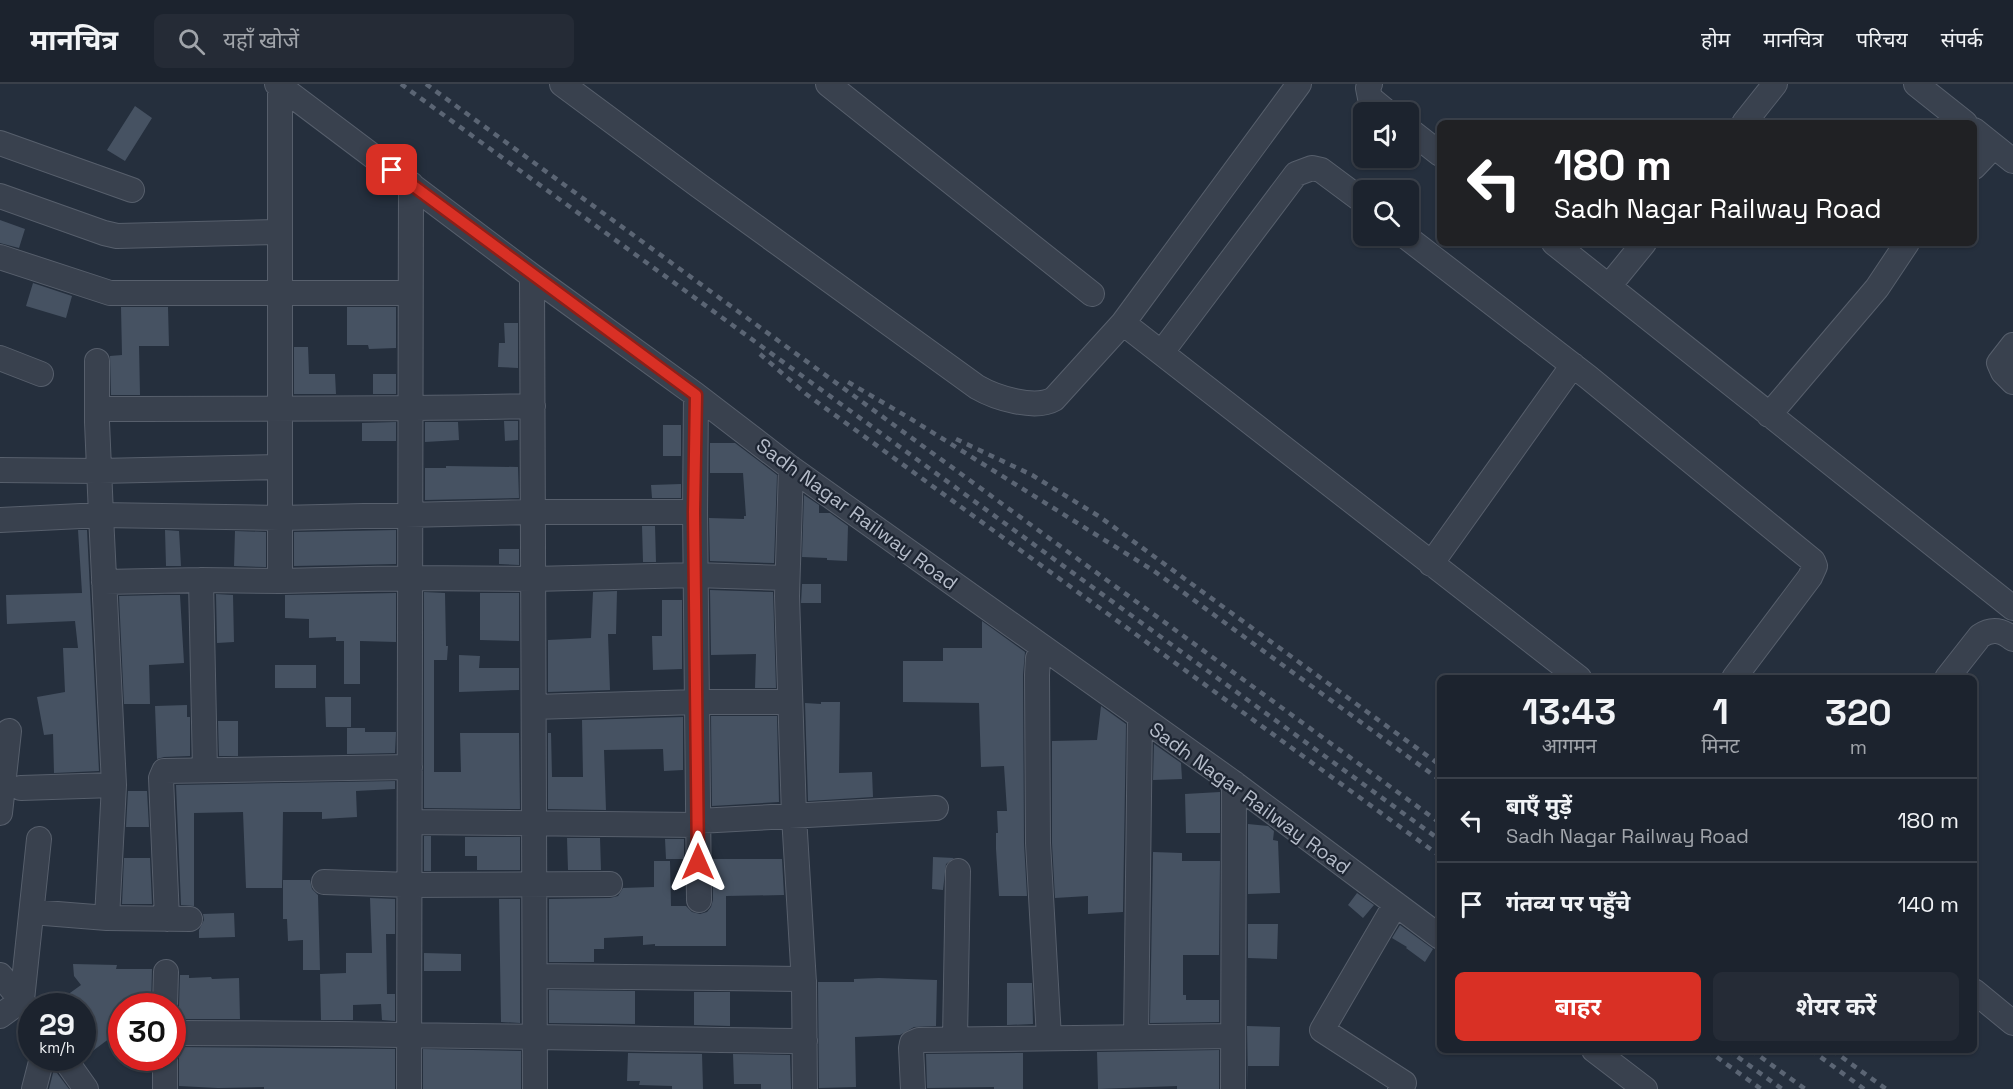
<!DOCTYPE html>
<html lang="hi">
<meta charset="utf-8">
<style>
:root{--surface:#1c232e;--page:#252b36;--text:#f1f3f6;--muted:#a0a4aa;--line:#3a404a;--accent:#d93025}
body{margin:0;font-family:"Space Grotesk","Noto Sans Devanagari",sans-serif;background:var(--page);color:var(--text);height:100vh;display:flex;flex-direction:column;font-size:22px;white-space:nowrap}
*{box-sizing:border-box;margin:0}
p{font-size:20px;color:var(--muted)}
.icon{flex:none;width:33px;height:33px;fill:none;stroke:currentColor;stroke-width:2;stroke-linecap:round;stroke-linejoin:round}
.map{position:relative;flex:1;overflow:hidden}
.details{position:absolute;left:1437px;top:591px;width:540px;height:378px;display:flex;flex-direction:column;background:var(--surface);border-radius:9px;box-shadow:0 2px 4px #0004,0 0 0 2px var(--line)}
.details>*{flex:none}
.banner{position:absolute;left:1437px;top:36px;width:540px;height:126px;border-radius:9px;box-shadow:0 2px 4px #0004,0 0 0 2px var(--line);background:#202124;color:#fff;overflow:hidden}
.fabs{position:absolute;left:1353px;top:18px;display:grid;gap:12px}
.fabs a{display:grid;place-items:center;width:66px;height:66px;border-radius:9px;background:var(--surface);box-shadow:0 2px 4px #0004,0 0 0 2px var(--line);font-size:30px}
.speed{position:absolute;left:18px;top:909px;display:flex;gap:12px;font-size:30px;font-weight:700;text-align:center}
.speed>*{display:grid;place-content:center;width:78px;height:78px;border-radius:50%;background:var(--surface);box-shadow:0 2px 4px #0004,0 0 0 2px var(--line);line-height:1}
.speed small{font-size:15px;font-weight:400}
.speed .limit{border:9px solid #d22;background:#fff;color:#111}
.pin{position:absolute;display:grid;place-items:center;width:51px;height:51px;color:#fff;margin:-26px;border-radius:12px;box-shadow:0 3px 9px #0006}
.me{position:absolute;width:66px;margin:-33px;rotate:0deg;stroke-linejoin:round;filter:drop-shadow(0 0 4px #0008)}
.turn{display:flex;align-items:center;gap:21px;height:126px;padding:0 18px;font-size:27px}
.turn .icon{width:78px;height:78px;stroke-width:2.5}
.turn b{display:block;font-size:42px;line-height:51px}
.eta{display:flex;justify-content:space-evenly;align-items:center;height:102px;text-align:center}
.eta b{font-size:36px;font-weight:700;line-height:42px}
.primary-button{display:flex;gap:12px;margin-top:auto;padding:12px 18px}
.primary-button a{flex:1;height:69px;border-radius:9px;background:var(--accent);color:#fff;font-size:24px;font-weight:700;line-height:69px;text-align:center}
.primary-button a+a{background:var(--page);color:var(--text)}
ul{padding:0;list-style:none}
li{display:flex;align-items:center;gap:18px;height:84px;padding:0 18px;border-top:2px solid var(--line)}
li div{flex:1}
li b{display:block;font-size:22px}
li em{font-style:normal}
header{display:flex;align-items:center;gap:36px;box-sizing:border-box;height:84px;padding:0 30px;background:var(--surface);border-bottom:2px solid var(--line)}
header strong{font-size:28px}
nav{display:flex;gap:33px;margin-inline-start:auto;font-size:21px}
.search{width:420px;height:54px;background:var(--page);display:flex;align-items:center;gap:15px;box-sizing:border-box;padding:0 21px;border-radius:9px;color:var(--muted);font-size:22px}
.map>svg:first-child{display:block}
</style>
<header>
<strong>मानचित्र</strong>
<div class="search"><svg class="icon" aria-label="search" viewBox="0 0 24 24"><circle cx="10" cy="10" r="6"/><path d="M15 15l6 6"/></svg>यहाँ खोजें</div>
<nav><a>होम</a><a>मानचित्र</a><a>परिचय</a><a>संपर्क</a></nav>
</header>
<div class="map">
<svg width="2013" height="1005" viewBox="0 0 2013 1005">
<rect width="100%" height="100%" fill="#252f3d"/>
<path fill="#465262" d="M 135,22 L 152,34 L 125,77 L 107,66 Z
M 0,136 L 25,145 L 19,164 L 0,159 Z
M 33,199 L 72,212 L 66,234 L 26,222 Z
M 121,223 L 168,223 L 169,262 L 139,262 L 140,311 L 111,311 L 110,272 L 122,271 Z
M 347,223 L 396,223 L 396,264 L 369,265 L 368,261 L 347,261 Z
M 504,239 L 518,239 L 518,284 L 498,283 L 499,259 L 505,259 Z
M 294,263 L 308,263 L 309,290 L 335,290 L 336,310 L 294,310 Z
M 373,290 L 396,290 L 396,310 L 373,310 Z
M 504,337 L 518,337 L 518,356 L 505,357 Z
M 396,338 L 396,357 L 362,357 L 362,339 Z
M 425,338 L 458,338 L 459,356 L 425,358 Z
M 663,341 L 681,341 L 681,372 L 663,372 Z
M 710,359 L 735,359 L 777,391 L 774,479 L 710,477 L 709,434 L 744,435 L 744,432 L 746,432 L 743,389 L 710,389 Z
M 446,382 L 518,383 L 519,414 L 425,416 L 425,384 L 446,384 Z
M 681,400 L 681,414 L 652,414 L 651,401 Z
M 804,411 L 819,421 L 819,429 L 830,429 L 848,442 L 847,477 L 827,476 L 827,474 L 802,473 Z
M 642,442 L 655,442 L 656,478 L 643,478 Z
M 78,446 L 87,446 L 99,687 L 54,689 L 53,650 L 44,651 L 37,613 L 65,608 L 63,564 L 78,564 L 75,537 L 7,540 L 6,511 L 82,509 Z
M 165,446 L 179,447 L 181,482 L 166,482 Z
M 396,446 L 396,480 L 294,482 L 294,448 Z
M 235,447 L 266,448 L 266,483 L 234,482 Z
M 499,465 L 519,465 L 519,481 L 499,480 Z
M 802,500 L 821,500 L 821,519 L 801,519 Z
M 710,506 L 773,508 L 776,604 L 755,604 L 756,570 L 711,571 Z
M 617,507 L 616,550 L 608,550 L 610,606 L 548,608 L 548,556 L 591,554 L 593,508 Z
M 424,508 L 445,509 L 446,562 L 448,562 L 447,576 L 434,576 L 434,688 L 461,688 L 460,649 L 519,649 L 520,725 L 424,724 Z
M 396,509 L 396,558 L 360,557 L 360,600 L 344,600 L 344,557 L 336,557 L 336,553 L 309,554 L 309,535 L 285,534 L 285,511 Z
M 480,509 L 519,509 L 519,557 L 480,556 Z
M 216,510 L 233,511 L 234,558 L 217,559 Z
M 162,511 L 180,511 L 184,579 L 149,581 L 150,620 L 124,620 L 119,512 Z
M 662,516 L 682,516 L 682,585 L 653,586 L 652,552 L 662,552 Z
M 982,537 L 1025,568 L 1023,591 L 1024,759 L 1027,812 L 999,812 L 996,765 L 996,749 L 998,749 L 997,727 L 1007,727 L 1004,682 L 981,683 L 979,619 L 903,618 L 903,577 L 943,577 L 943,564 L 982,564 Z
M 459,571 L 480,572 L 479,584 L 519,584 L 519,606 L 459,608 Z
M 275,581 L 316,581 L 316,604 L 275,604 Z
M 325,613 L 351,613 L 351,643 L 326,643 Z
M 821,618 L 840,618 L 839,689 L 872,688 L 873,713 L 808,717 L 805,619 L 821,620 Z
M 187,621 L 187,633 L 190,633 L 190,672 L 164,673 L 157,675 L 155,622 Z
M 1101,622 L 1126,640 L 1123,828 L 1088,830 L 1088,812 L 1055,814 L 1052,759 L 1052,657 L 1097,656 Z
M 711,632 L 777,632 L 779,718 L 712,722 Z
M 683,633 L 683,686 L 664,687 L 663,665 L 604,666 L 606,726 L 548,725 L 548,649 L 551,649 L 552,693 L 583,693 L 582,636 Z
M 218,637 L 238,637 L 238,672 L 219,672 Z
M 347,644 L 365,644 L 365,648 L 396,648 L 395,669 L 347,670 Z
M 1154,660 L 1181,679 L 1182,695 L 1153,696 Z
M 395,697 L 395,705 L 356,707 L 357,733 L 322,735 L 322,728 L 283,728 L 282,804 L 246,804 L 243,728 L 194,729 L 194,822 L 181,821 L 176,701 Z
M 128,707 L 147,707 L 149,743 L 126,743 Z
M 1220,708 L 1220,749 L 1186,749 L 1185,710 Z
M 1248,740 L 1268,742 L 1274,747 L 1273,756 L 1278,757 L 1280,809 L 1248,810 Z
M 424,752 L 431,752 L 431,787 L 424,787 Z
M 465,753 L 520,753 L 520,786 L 477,786 L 477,772 L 465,772 Z
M 567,754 L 600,754 L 601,786 L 568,786 Z
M 665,755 L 684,755 L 684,775 L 666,775 Z
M 1153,768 L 1182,769 L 1182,777 L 1220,777 L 1219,871 L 1183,871 L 1183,911 L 1186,911 L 1186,916 L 1219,916 L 1219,938 L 1150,939 Z
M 933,773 L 954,774 L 946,780 L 943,806 L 932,805 Z
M 124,774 L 150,774 L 152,820 L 122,820 Z
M 713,775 L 782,775 L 784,811 L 726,812 L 726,862 L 655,862 L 655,860 L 643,861 L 643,852 L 604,854 L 604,865 L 594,865 L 594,878 L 549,878 L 549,815 L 610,814 L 618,812 L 623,804 L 654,803 L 654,777 L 670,777 L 671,822 L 686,822 L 692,828 L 700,830 L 707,828 L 711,823 L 713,816 Z
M 283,796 L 310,796 L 312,805 L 318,811 L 320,886 L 303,886 L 303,856 L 288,857 L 287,835 L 283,835 Z
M 1357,809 L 1374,821 L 1363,834 L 1348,821 Z
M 370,814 L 395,815 L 395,850 L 386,850 L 387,910 L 395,910 L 395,937 L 382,936 L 381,920 L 353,921 L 353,936 L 321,936 L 320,890 L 346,889 L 346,869 L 372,869 Z
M 499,815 L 520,815 L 520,939 L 501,938 Z
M 234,829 L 235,853 L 199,854 L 199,846 L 204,836 L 203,830 Z
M 1248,840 L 1278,840 L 1277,875 L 1248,874 Z
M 1400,841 L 1433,865 L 1425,878 L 1406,864 L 1407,863 L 1392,854 Z
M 424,869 L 461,870 L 461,887 L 424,887 Z
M 73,880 L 117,881 L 116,885 L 152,885 L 151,922 L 122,922 L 122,945 L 82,975 L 82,922 L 52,922 L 81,901 L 74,892 Z
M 180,891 L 189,891 L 189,894 L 211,893 L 212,895 L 239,894 L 240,935 L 172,935 L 177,929 L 179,922 Z
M 879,894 L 937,896 L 936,942 L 914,943 L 900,951 L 855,953 L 856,1003 L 819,1004 L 818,898 L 854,898 L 854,895 Z
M 1007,899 L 1032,899 L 1033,940 L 1007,941 Z
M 549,906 L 635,907 L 635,940 L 549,939 Z
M 694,908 L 730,908 L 730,942 L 694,941 Z
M 1247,942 L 1280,943 L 1279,982 L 1248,982 L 1248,1005 Z
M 174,963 L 395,965 L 395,1005 L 264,1005 L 264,1003 L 218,1004 L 179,1002 L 179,973 Z
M 423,965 L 521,967 L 521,1005 L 423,1005 Z
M 1219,966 L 1219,1005 L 1177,1005 L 1177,1002 L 1098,1005 L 1097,968 Z
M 628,969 L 702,970 L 703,1005 L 672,1005 L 672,1002 L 639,1001 L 640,997 L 627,997 Z
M 1023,969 L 1023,1005 L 994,1005 L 994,1003 L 927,1004 L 926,970 Z
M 733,970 L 790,971 L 791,1005 L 761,1005 L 761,1000 L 734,1000 Z
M 54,985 L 69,1005 L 49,1005 Z"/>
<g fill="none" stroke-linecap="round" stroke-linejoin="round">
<g stroke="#575f6c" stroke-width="26">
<path id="minor" d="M 277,0 L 532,192 L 696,311 L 791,384 L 1231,697 L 1440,853
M 562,0 L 698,101 L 977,303 C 996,314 1035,326 1054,315 L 1123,239 L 1299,0
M 828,0 L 1092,210
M 1370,0 L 1368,4 L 1370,14 L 1387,28
M 1916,0 L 1965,39
M 280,2 L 280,497
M 1744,39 L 1775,0
M 1408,45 L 1440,70
M 1974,46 L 2013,77
M 0,59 L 132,106
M 1974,83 L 1994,62
M 0,112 L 104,149 L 117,152 L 279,148
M 1405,152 L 1588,293 L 1813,477 L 1815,482 L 1810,493 L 1734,594
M 1554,159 L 2013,524
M 0,173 L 110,209 L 410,209
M 532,192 L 535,1005
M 1609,202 L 1644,159
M 1123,239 L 1579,594
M 2013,261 L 1999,279 L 2003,288 L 2013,298
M 1162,268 L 1296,90 L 1312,84 L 1321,86 L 1364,118
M 0,274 L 41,290
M 97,277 L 97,338 L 101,431 L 114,701 L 107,834
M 696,311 L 695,428 L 699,816
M 97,325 C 242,324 388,326 533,322
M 1769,331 L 1877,204 L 1907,159
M 791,384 L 787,512 L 794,732 L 804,899 L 805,1005
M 0,386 L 99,387 L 280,383
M 0,436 L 101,431 L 280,434 L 533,428 L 695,428
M 1431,480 L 1573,281
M 201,496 L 205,686
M 104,498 L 201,496 L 280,497 L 410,494 L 533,495 L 695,491 L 787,494
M 1043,564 L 1038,574 L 1037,591 L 1038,759 L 1049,954
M 1947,594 L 1980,552 C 1992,544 2002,546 2013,555
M 534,623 L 697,618 L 790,618
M 21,704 L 114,701
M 0,729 L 9,647
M 698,737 L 936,724
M 410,738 L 698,741
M 324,798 L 410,801 L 610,800
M 1395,821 L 1322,946 L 1404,999 L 1400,1005
M 32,828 L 107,834 L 190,835
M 167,835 L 161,694 L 164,687 L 410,683
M 0,891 L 28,924
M 535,892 L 800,895 L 804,897
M 1974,907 L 2013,939
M 165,922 L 166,888
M 0,932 L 22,916 L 39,755
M 172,949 C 383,949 594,955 805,957
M 1136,953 L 1140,633
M 955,954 L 958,787
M 1594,966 L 1645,1005
M 64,974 L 86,1005
M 165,974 L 165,1005
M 34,1005 L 42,974
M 409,1005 L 411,100
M 913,1005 L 911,964 L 912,959 L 919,956 L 1233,952
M 1233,1005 L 1234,699"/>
</g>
<use href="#minor" stroke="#39414e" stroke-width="24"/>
<path stroke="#5b6574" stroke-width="4.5" stroke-dasharray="6 6" stroke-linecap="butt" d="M 401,0 L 1440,756
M 426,0 L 1440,739
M 760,270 L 806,310 L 1440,772
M 848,298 L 911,335 L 1154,487 L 1440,696
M 956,355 L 1032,391 L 1100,433 L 1440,681
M 1707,966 L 1761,1005
M 1728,966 L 1782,1005
M 1751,966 L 1805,1005
M 1811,966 L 1864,1005
M 1832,966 L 1886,1005"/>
</g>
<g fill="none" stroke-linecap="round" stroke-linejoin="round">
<g stroke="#8d1f18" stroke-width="15">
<path id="route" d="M 392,86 L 696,311 L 694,428 L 698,778"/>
</g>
<use href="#route" stroke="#d93025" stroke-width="10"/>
</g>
<g text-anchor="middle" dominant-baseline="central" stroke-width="4.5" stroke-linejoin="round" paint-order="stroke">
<g font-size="20" fill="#b5bcc9" stroke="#1e2633">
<text transform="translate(857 430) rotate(36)">Sadh Nagar Railway Road</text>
<text transform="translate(1250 714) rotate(36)">Sadh Nagar Railway Road</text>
</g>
</g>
</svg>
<div class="fabs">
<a><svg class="icon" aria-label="sound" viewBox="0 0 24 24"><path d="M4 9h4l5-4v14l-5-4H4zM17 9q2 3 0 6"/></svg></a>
<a><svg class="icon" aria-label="search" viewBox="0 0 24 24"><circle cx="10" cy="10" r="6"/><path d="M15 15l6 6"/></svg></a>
</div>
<div class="speed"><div>29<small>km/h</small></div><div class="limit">30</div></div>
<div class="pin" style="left:392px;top:86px;background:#d93025"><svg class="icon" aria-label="arrive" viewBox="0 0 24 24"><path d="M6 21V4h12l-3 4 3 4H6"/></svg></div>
<svg class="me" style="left:698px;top:778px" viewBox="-20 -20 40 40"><path d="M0-17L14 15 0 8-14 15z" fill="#d93025" stroke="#fff" stroke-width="4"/></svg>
<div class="banner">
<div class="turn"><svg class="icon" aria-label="left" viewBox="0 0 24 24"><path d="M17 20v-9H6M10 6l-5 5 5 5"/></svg><div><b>180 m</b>Sadh Nagar Railway Road</div></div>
</div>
<section class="details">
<div class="eta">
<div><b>13:43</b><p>आगमन</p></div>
<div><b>1</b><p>मिनट</p></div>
<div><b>320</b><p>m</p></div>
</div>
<ul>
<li><svg class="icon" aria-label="left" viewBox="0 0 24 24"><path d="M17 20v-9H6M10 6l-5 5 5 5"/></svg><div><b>बाएँ मुड़ें</b><p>Sadh Nagar Railway Road</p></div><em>180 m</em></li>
<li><svg class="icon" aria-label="arrive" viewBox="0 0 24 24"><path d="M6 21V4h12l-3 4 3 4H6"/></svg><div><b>गंतव्य पर पहुँचे</b></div><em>140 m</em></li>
</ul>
<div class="primary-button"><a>बाहर</a><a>शेयर करें</a></div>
</section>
</div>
